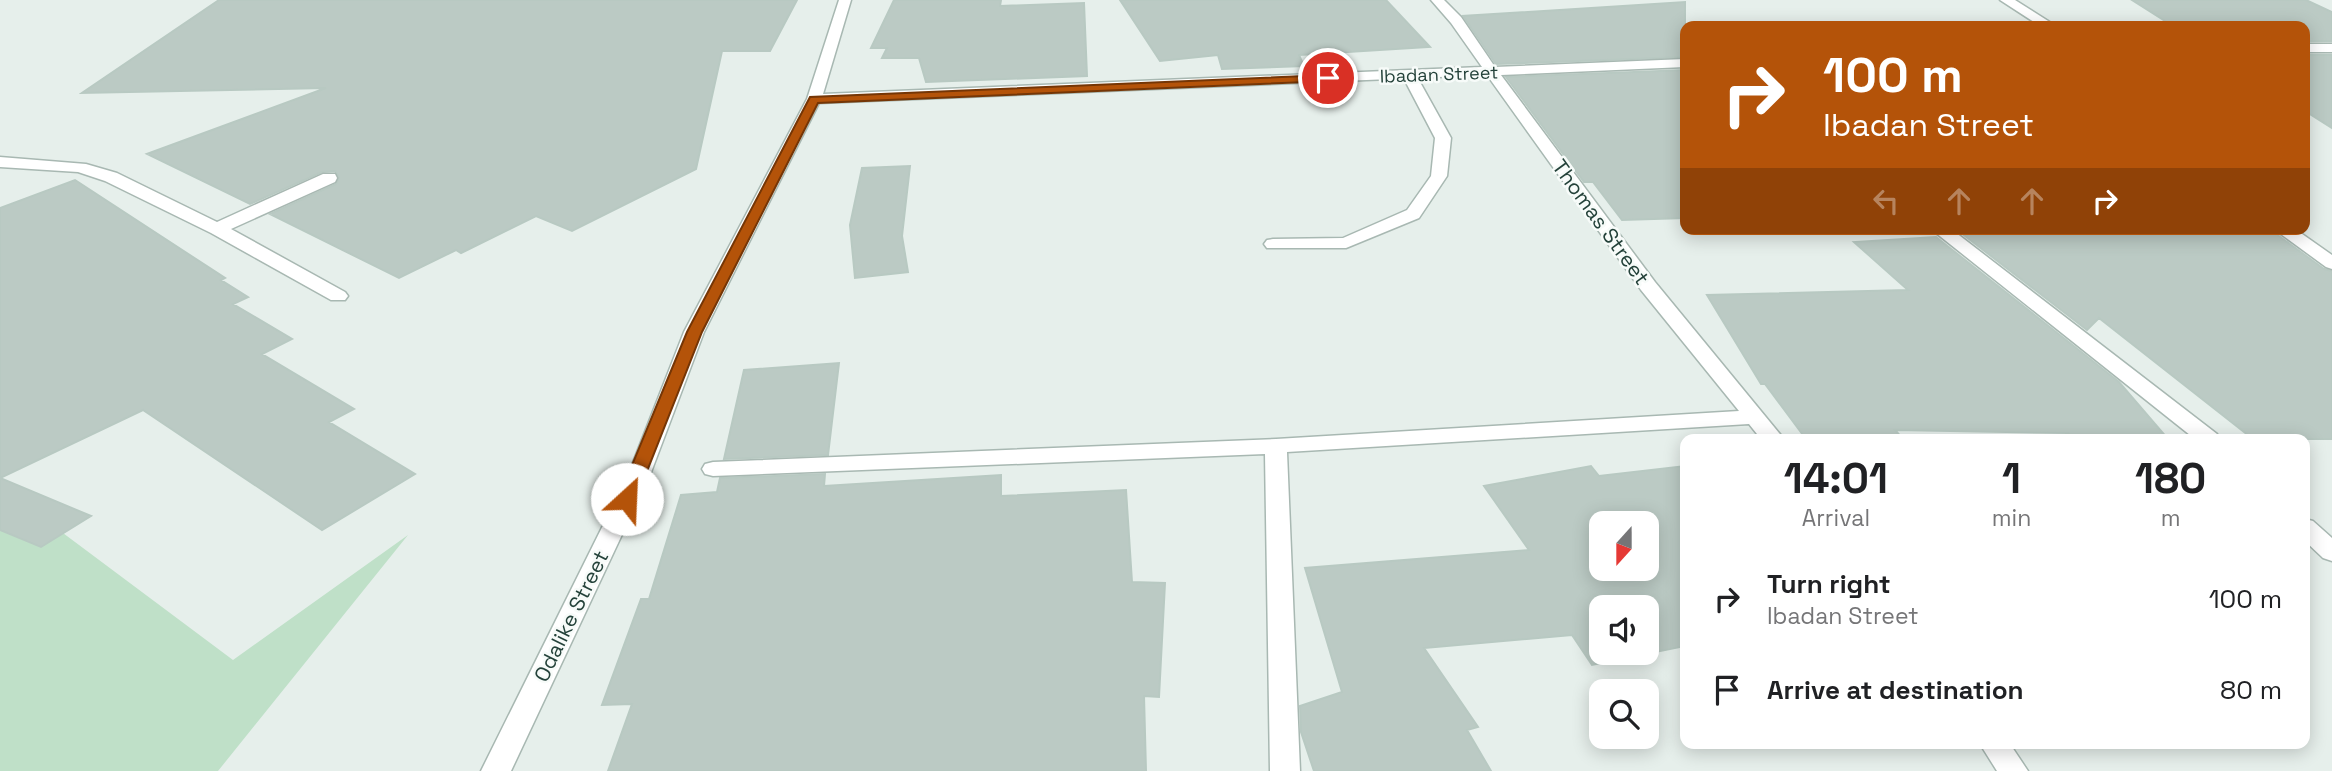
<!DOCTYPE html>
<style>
:root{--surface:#fff;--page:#f2f2f2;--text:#202124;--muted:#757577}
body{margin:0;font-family:"Space Grotesk",sans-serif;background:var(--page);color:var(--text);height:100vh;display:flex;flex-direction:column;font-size:26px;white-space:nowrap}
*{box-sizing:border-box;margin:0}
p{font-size:23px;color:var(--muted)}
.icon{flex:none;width:38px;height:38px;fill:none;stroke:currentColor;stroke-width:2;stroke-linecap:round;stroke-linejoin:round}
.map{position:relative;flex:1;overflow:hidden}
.panel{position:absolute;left:1680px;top:434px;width:630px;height:315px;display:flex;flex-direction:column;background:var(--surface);border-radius:14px;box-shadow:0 4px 18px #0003}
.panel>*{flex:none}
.guide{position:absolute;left:1680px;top:21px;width:630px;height:214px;border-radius:14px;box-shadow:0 4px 18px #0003;background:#b45309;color:#fff;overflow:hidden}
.needle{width:46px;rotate:201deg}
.fabs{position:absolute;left:1589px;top:511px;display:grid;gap:14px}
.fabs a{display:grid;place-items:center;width:70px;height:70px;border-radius:14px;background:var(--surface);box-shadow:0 4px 18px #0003;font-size:35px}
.pin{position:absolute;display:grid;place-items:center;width:60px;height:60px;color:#fff;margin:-30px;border:4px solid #fff;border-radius:50%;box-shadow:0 2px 7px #0007}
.me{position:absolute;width:77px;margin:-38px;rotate:25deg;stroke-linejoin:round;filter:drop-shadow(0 0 5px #0008)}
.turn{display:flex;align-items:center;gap:24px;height:147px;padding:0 28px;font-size:32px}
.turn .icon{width:91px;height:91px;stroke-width:2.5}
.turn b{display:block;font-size:49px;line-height:60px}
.lanes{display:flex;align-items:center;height:66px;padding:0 28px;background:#0003;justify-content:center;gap:35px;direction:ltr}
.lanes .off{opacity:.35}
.eta{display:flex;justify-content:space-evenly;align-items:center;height:119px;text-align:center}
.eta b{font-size:42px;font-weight:700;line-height:49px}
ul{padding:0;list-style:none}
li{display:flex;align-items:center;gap:21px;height:91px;padding:0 28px}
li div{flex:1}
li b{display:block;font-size:26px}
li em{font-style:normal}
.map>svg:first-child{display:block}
</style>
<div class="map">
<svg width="2332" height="771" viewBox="0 0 2332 771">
<rect width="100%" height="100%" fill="#e6efeb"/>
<path fill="#bfe0c8" d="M 0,486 L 233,660 L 408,535 L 218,771 L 0,771 Z"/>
<path fill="#bbcac4" stroke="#b8c9c2" stroke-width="2" fill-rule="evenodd" d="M 219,0 L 797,0 L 770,51 L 722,51 L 696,169 L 572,231 L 536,216 L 461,253 L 456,250 L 399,278 L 270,214 L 336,184 L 339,177 L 335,171 L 322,172 L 250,204 L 147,154 L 326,88 L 82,93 Z
M 894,0 L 1001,0 L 1000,6 L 1084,3 L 1087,76 L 926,82 L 919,58 L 882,58 L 887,48 L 871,48 Z
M 1120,0 L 1386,0 L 1430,47 L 1299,55 L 1304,66 L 1222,69 L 1218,55 L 1160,61 Z
M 2132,0 L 2306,0 L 2332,12 L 2332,41 L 2305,41 L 2305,26 L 2173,26 Z
M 1685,2 L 1685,57 L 1496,64 L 1463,16 Z
M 2305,55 L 2332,55 L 2332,128 L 2305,111 Z
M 1685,70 L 1685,218 L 1622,220 L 1593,182 L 1584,182 L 1506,77 Z
M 910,166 L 902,236 L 908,272 L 855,278 L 850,225 L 862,168 Z
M 75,180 L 225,278 L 221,280 L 248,297 L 233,304 L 292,339 L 262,354 L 354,409 L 329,422 L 415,474 L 322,530 L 143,410 L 0,478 L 91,516 L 41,547 L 0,530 L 0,208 Z
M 1956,229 L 2141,229 L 2276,234 L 2324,269 L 2332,271 L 2332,439 L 2253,439 L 2099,318 L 2087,330 Z
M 1936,237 L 2119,382 L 2168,439 L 2073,439 L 2068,433 L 1895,430 L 1903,439 L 1806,439 L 1765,384 L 1761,384 L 1707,295 L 1908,290 L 1854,242 Z
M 839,363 L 828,455 L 724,459 L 744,370 Z
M 1591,466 L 1599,476 L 1685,466 L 1685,646 L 1592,665 L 1572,635 L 1424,648 L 1478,727 L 1467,730 L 1491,771 L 1314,771 L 1301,732 L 1300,706 L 1342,692 L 1305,568 L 1529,550 L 1484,486 ZM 1601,523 L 1647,523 L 1647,569 L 1601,569 ZM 1601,607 L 1647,607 L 1647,653 L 1601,653 Z
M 825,474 L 824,486 L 1001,475 L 1001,496 L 1126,490 L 1132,582 L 1165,583 L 1159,697 L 1144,696 L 1146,771 L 608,771 L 632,704 L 602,705 L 641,599 L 649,599 L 681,495 L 717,492 L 720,478 Z"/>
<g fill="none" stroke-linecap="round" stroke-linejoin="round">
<g stroke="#a8b8b2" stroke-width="3">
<path id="service" d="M 1409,71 L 1416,75 L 1451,138 L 1447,176 L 1419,218 L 1346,248 L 1267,248 L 1264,244 L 1267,240 L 1273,239 L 1343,238 L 1407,210 L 1431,176 L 1435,138 L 1402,75 Z"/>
</g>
<g stroke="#a8b8b2" stroke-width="3">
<path id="minor" d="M 839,0 L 851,0 L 823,94 L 1482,67 L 1451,23 L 1431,0 L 1444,0 L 1461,17 L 1495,67 L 1685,59 L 1685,67 L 1501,75 L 1655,282 L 1784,439 L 1761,439 L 1749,424 L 1287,452 L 1300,771 L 1270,771 L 1265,454 L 713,476 L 705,474 L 702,469 L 705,464 L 713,462 L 1276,439 L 1739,411 L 1641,290 L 1487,75 L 819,103 L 704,332 L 650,475 L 511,771 L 481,771 L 628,475 L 684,332 L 807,99 Z
M 2000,0 L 2015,0 L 2056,26 L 2040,26 Z
M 2305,44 L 2332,44 L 2332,52 L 2305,52 Z
M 0,157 L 86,164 L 117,173 L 217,222 L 323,174 L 335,174 L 337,178 L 335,182 L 231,229 L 345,292 L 348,296 L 345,300 L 331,300 L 211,233 L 105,181 L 78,172 L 0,167 Z
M 1931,229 L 1951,229 L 2217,434 L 2220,439 L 2195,439 Z
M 2274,229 L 2295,229 L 2332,255 L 2332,269 L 2326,267 Z
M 2305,519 L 2313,521 L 2332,538 L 2332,561 L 2323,558 L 2305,541 Z
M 1980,744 L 2010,744 L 2028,771 L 1997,771 Z"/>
</g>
<use href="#service" fill="#fff" fill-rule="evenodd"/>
<use href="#minor" fill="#fff" fill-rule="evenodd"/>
</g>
<path fill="#b45309" stroke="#753606" stroke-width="2" d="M 1328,75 L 1331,76 L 1331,81 L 818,103 L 702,332 L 636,499 L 627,505 L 618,499 L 687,332 L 810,97 Z"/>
<g text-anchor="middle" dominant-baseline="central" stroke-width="5" stroke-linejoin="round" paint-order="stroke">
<g font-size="18" fill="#24423a" stroke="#f7fbf9">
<text transform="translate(1439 74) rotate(-2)">Ibadan Street</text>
</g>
<g font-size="21" fill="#24423a" stroke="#f7fbf9">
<text transform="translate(1601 222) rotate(54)">Thomas Street</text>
<text transform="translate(571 616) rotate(-64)">Odalike Street</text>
</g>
</g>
</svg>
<div class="fabs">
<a><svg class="needle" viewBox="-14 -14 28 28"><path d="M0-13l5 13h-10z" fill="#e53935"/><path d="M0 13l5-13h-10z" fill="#757577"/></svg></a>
<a><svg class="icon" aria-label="sound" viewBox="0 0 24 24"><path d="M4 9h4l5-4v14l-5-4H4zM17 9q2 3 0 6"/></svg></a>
<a><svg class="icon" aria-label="search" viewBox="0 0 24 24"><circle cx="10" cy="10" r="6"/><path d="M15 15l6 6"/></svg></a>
</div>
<div class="pin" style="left:1328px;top:78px;background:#d93025"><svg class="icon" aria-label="arrive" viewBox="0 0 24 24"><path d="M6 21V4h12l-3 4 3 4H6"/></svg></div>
<svg class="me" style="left:627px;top:499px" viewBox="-20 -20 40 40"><circle r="19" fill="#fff"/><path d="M0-13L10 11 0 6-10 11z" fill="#b45309"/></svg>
<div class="guide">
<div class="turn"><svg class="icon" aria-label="right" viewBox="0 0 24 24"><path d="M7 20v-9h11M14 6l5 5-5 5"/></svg><div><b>100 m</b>Ibadan Street</div></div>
<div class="lanes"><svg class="icon off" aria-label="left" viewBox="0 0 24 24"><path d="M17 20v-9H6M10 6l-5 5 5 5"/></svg><svg class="icon off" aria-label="ahead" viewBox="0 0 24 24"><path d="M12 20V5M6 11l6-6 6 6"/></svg><svg class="icon off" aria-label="ahead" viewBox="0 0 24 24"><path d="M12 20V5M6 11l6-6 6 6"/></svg><svg class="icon" aria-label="right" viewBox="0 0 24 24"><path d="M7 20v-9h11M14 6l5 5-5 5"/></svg></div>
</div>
<section class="panel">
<div class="eta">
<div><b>14:01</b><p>Arrival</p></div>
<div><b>1</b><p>min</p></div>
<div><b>180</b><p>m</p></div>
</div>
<ul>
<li><svg class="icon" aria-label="right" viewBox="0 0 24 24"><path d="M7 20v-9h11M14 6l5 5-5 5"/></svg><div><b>Turn right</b><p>Ibadan Street</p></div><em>100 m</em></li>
<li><svg class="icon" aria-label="arrive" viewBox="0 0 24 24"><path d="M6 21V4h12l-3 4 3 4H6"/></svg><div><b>Arrive at destination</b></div><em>80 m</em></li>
</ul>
</section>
</div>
